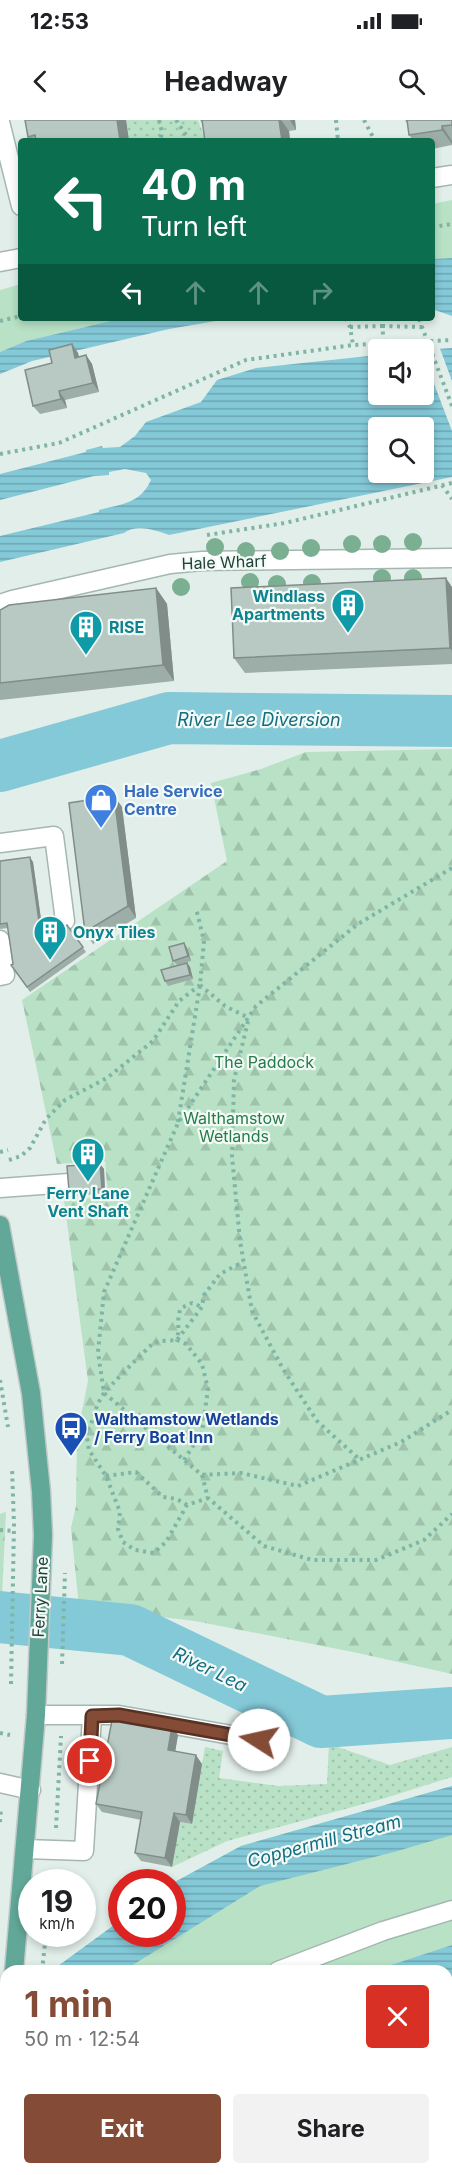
<!DOCTYPE html>
<meta charset="utf-8">
<style>
:root{--surface:#fff;--page:#f2f2f2;--text:#202124;--muted:#757577;--accent:#844b37}
body{margin:0;font-family:Inter,sans-serif;background:var(--page);color:var(--text);height:100vh;display:flex;flex-direction:column;font-size:22px;white-space:nowrap}
*{box-sizing:border-box;margin:0}
p{font-size:20px;color:var(--muted)}
.icon{flex:none;width:33px;height:33px;fill:none;stroke:currentColor;stroke-width:2;stroke-linecap:round;stroke-linejoin:round}
.map{position:relative;flex:1;overflow:hidden}
.panel{position:absolute;left:0px;top:1845px;width:453px;height:210px;display:flex;flex-direction:column;background:var(--surface);border-radius:18px 18px 0 0;box-shadow:0 3px 9px #0003}
.panel>*{flex:none}
.guide{position:absolute;left:18px;top:18px;width:417px;height:183px;border-radius:6px;box-shadow:0 3px 9px #0003;background:#0b6e4f;color:#fff;overflow:hidden}
.fabs{position:absolute;left:368px;top:219px;display:grid;gap:12px}
.fabs a{display:grid;place-items:center;width:66px;height:66px;border-radius:6px;background:var(--surface);box-shadow:0 3px 9px #0003;font-size:30px}
.speed{position:absolute;left:18px;top:1749px;display:flex;gap:12px;font-size:30px;font-weight:700;text-align:center}
.speed>*{display:grid;place-content:center;width:78px;height:78px;border-radius:50%;background:var(--surface);box-shadow:0 3px 9px #0003;line-height:1}
.speed small{font-size:15px;font-weight:400}
.speed .limit{border:9px solid #d22;background:#fff;color:#111}
.pin{position:absolute;display:grid;place-items:center;width:51px;height:51px;color:#fff;margin:-26px;border:3px solid #fff;border-radius:50%;box-shadow:0 2px 6px #0007}
.me{position:absolute;width:66px;margin:-33px;rotate:280deg;stroke-linejoin:round;filter:drop-shadow(0 0 4px #0008)}
.turn{display:flex;align-items:center;gap:21px;height:126px;padding:0 24px;font-size:27px}
.turn .icon{width:78px;height:78px;stroke-width:2.5}
.turn b{display:block;font-size:42px;line-height:51px}
.lanes{display:flex;align-items:center;height:57px;padding:0 24px;background:#0003;justify-content:center;gap:30px;direction:ltr}
.lanes .off{opacity:.35}
.round{display:grid;place-items:center;flex:none;width:63px;height:63px;border-radius:6px;background:var(--page)}
.headline{display:flex;align-items:center;justify-content:space-between;height:102px;padding:0 24px}
h1{font-size:36px;font-weight:700;line-height:45px;color:var(--accent)}
.cta{display:flex;gap:12px;margin-top:auto;padding:12px 24px}
.cta a{flex:1;height:69px;border-radius:6px;background:var(--accent);color:#fff;font-size:24px;font-weight:700;line-height:69px;text-align:center}
.cta a+a{background:var(--page);color:var(--text)}
.status{display:flex;justify-content:space-between;align-items:center;height:42px;padding:0 30px;background:var(--surface);direction:ltr}
.status svg{height:16px;fill:currentColor}
header{display:flex;justify-content:space-between;align-items:center;height:78px;padding:0 24px;background:var(--surface);font-size:27px;font-weight:700}
.map>svg:first-child{display:block}
</style>
<div class="status"><b>12:53</b><svg viewBox="0 0 49 12"><path d="M0 12V9h3v3zM5 12V6h3v6zM10 12V3h3v9zM15 12V0h3v12zM26 1h20v11H26zM47 4h2v5h-2z"/></svg></div>
<header><svg class="icon" aria-label="back" viewBox="0 0 24 24"><path d="M15 5l-7 7 7 7"/></svg>Headway<svg class="icon" aria-label="search" viewBox="0 0 24 24"><circle cx="10" cy="10" r="6"/><path d="M15 15l6 6"/></svg></header>
<div class="map">
<svg width="452" height="2055" viewBox="0 0 452 2055">
<defs>
<pattern id="forest-firs" width="22" height="20" patternUnits="userSpaceOnUse" patternTransform="scale(1.5)"><rect width="22" height="20" fill="#b8e1c5"/><path d="M5 1l3.5 6h-7zM16 11l3.5 6h-7z" fill="#9ec2aa"/></pattern>
<pattern id="garden-dots" width="8" height="8" patternUnits="userSpaceOnUse" patternTransform="scale(1.5)"><rect width="8" height="8" fill="#b8e1c5"/><path d="M2 2h.1M6 6h.1" fill="none" stroke="#9ec2aa" stroke-width="1.8" stroke-linecap="round"/></pattern>
<pattern id="water-rules" width="6" height="5" patternUnits="userSpaceOnUse" patternTransform="scale(1.5)"><rect width="6" height="5" fill="#84c9d8"/><path d="M0 2.5h6" fill="none" stroke="#6ca5b0"/></pattern>
</defs>
<rect width="100%" height="100%" fill="#e2eee9"/>
<path fill="#b8e1c5" d="M 452,80 L 452,138 L 432,139 L 432,84 Z
M 21,164 L 21,198 L 123,198 L 26,221 L 0,232 L 0,170 Z
M 452,1666 L 452,2055 L 45,2055 L 45,2049 L 447,2049 L 447,1851 L 57,1851 L 58,1846 L 121,1800 L 122,1814 L 172,1814 L 173,1763 L 241,1726 Z"/>
<path fill="url(#forest-firs)" d="M 452,629 L 452,1554 L 358,1533 L 195,1501 L 79,1487 L 71,1408 L 76,1386 L 77,1316 L 88,1261 L 64,1080 L 108,1077 L 105,1041 L 57,1044 L 22,880 L 227,741 L 211,663 L 261,649 L 306,632 Z
M 6,1392 L 0,1517 L 0,1394 Z"/>
<path fill="url(#garden-dots)" d="M 126,0 L 198,0 L 206,21 L 129,21 Z
M 329,1624 L 390,1645 L 452,1627 L 452,1657 L 382,1679 L 227,1721 L 172,1747 L 180,1702 L 191,1704 L 205,1627 L 223,1631 L 219,1658 L 279,1666 L 327,1664 Z"/>
<path fill="url(#water-rules)" fill-rule="evenodd" d="M 452,138 L 452,196 L 432,189 L 432,139 Z
M 123,198 L 233,198 L 169,209 L 32,241 L 0,254 L 0,232 L 26,221 Z
M 452,228 L 452,357 L 169,415 C 155,410 136,404 124,413 L 0,442 L 0,416 L 99,392 L 99,390 C 121,384 140,384 151,360 L 146,353 L 125,349 L 109,352 L 109,355 L 94,356 L 0,380 L 0,354 L 86,332 L 86,330 L 102,326 L 103,328 L 120,327 L 135,316 L 146,302 L 201,282 L 217,260 L 256,248 L 378,235 L 378,274 L 423,274 L 423,230 ZM 378,308 L 423,308 L 423,352 L 378,352 Z
M 452,1666 L 452,1715 L 394,1732 L 260,1766 L 123,1851 L 60,1851 L 58,1846 L 121,1800 L 122,1814 L 172,1814 L 173,1763 L 241,1726 Z
M 452,1825 L 452,2055 L 94,2055 L 97,2049 L 447,2049 L 447,1851 L 373,1851 Z"/>
<path fill="#e2eee9" d="M 439,226 L 452,261 L 452,311 L 423,235 L 423,230 L 421,229 Z"/>
<g fill="none" stroke-linecap="round" stroke-linejoin="round">
<path stroke="#84c9d8" stroke-width="52" d="M 0,646 L 169,598 L 452,601
M 0,1497 L 130,1510 L 321,1602 L 452,1593
M 0,1896 L 6,1893"/>
<g stroke="#a4b7b1" stroke-width="21">
<path id="minor" d="M 0,2 L 21,86
M 432,58 L 452,55
M 0,142 L 21,138
M 0,484 L 12,480 L 170,444 L 202,441 L 452,438
M 0,723 L 54,716 L 65,801
M 0,820 L 5,855 L 0,856
M 0,1068 L 69,1063
M 36,1595 L 119,1595 L 259,1620
M 0,1663 L 31,1670
M 25,1729 L 84,1731 L 92,1596
M 278,1851 L 383,1811 L 452,1790
M 0,1872 L 6,1872"/>
</g>
<g stroke="#c1cac8" stroke-width="21">
<path id="major" d="M 0,1105 L 31,1273 L 41,1371 L 43,1415 L 36,1595 L 14,1851
M 0,2032 L 6,1944
M 0,2047 L 1,2055"/>
</g>
<path stroke="#7fb5a5" stroke-width="4" stroke-dasharray="3 4.5" stroke-linecap="butt" d="M 159,0 L 162,12 L 160,21
M 176,0 L 190,21
M 336,0 L 338,21
M 364,0 L 375,21
M 432,107 L 452,104
M 346,198 L 350,207 L 353,225
M 418,198 L 419,199
M 0,201 L 21,196
M 382,206 L 422,207
M 350,207 L 382,206 L 384,222
M 0,334 L 59,323 L 246,240 L 353,225 L 452,220
M 442,365 L 452,379
M 207,415 L 285,403 L 452,363
M 452,748 L 358,804 L 256,886 L 178,1003 L 104,1172 L 98,1232 L 104,1273 L 202,1355 L 241,1353 L 298,1366 L 401,1322 L 452,1290
M 200,865 L 225,886 L 249,898
M 248,901 L 234,960 L 232,1036 L 240,1121 L 252,1191 L 283,1249 L 317,1301 L 359,1339
M 178,1002 L 200,865 L 204,821 L 196,788
M 0,1032 L 8,1030
M 9,1040 L 21,1036 L 30,1028 L 46,999 L 65,980 L 107,958 L 153,921 L 179,881 L 200,865
M 0,1260 L 8,1307
M 86,1311 L 89,1330 L 106,1356 L 120,1392 L 118,1409 L 123,1422 L 135,1430 L 154,1433 L 166,1422 L 187,1385 L 208,1378
M 59,1319 C 103,1312 85,1301 104,1273 C 107,1269 150,1225 154,1223 C 160,1220 170,1221 177,1220 L 202,1187 L 204,1175 L 220,1154 L 243,1142
M 184,1340 L 202,1312 L 208,1269 L 202,1244 L 186,1224 L 177,1220 C 180,1208 176,1199 181,1188 L 192,1183 L 202,1187
M 202,1355 L 208,1378 L 264,1426 L 312,1440 L 376,1440 L 424,1420 L 452,1394
M 106,1356 L 136,1352 L 163,1377 L 177,1379 L 187,1385
M 0,1410 L 14,1411
M 11,1564 L 14,1405 L 12,1347
M 0,1613 L 10,1615
M 0,1702 L 1,1688
M 56,1708 L 61,1616
M 51,1762 L 51,1754
M 42,1851 L 46,1814
M 32,2049 L 32,2055
M 71,2049 L 72,2055"/>
<use href="#minor" stroke="#fff" stroke-width="18"/>
<use href="#major" stroke="#62a898" stroke-width="18"/>
<path stroke="#7fb5a5" stroke-width="4" stroke-dasharray="3 4.5" stroke-linecap="butt" d="M 419,199 L 452,286
M 62,1544 L 65,1453"/>
</g>
<g fill="#7aaf91">
<circle cx="413" cy="422" r="9"/>
<circle cx="352" cy="424" r="9"/>
<circle cx="382" cy="424" r="9"/>
<circle cx="215" cy="427" r="9"/>
<circle cx="311" cy="428" r="9"/>
<circle cx="246" cy="431" r="9"/>
<circle cx="280" cy="431" r="9"/>
<circle cx="382" cy="458" r="9"/>
<circle cx="413" cy="458" r="9"/>
<circle cx="250" cy="462" r="9"/>
<circle cx="312" cy="463" r="9"/>
<circle cx="277" cy="464" r="9"/>
<circle cx="181" cy="467" r="9"/>
</g>
<path fill="#9dada7" d="M 25,0 L 126,0 L 129,21 L 31,21 L 28,17 Z
M 200,0 L 295,0 L 296,10 L 289,11 L 290,21 L 205,21 L 202,3 Z
M 405,0 L 452,0 L 452,25 L 432,29 L 432,21 L 414,21 L 409,15 L 407,3 Z
M 72,224 L 78,233 L 79,237 L 86,235 L 92,244 L 99,272 L 65,280 L 67,288 L 40,294 L 33,286 L 52,243 Z
M 452,467 L 452,544 L 245,553 L 234,538 Z
M 156,468 L 167,484 L 174,561 L 0,580 L 0,490 Z
M 114,676 L 122,687 L 136,798 L 93,824 L 85,812 Z
M 0,741 L 33,742 L 44,821 L 67,805 L 86,832 L 30,872 L 11,845 L 13,844 L 8,808 L 0,809 Z
M 184,823 L 187,828 L 191,841 L 177,845 L 173,841 Z
M 187,843 L 190,847 L 193,859 L 168,866 L 165,861 Z
M 100,1044 L 104,1049 L 105,1073 L 73,1076 L 69,1071 Z
M 178,1615 L 175,1631 L 202,1644 L 192,1704 L 180,1702 L 172,1747 L 141,1741 L 135,1733 L 141,1700 L 102,1692 L 96,1684 Z"/>
<path fill="#808d88" d="M 117,0 L 126,0 L 129,21 L 120,20 Z
M 279,0 L 281,0 L 289,11 L 290,21 L 282,21 Z
M 290,0 L 295,0 L 296,10 Z
M 442,6 L 452,21 L 452,24 L 442,10 Z
M 72,224 L 78,233 L 81,247 L 75,238 Z
M 86,235 L 92,244 L 99,272 L 93,263 Z
M 59,271 L 65,280 L 67,288 L 61,279 Z
M 446,458 L 452,467 L 452,531 L 450,528 Z
M 156,468 L 167,484 L 174,561 L 163,545 Z
M 114,676 L 122,687 L 136,798 L 128,786 Z
M 30,737 L 33,742 L 45,828 L 42,823 Z
M 184,823 L 187,828 L 191,841 L 188,836 Z
M 187,843 L 190,847 L 193,859 L 190,855 Z
M 100,1044 L 104,1049 L 105,1073 L 102,1069 Z
M 172,1606 L 178,1615 L 174,1639 L 168,1630 Z
M 196,1635 L 202,1644 L 192,1704 L 186,1695 Z
M 174,1693 L 180,1702 L 172,1747 L 165,1738 Z"/>
<path fill="#b7c9c2" stroke="#808d88" stroke-width="1.5" d="M 25,0 L 117,0 L 120,20 L 36,21 L 35,15 L 28,17 Z
M 202,0 L 279,0 L 282,21 L 205,21 Z
M 407,0 L 452,0 L 452,5 L 442,6 L 442,10 L 409,15 Z
M 72,224 L 75,238 L 86,235 L 93,263 L 59,271 L 61,279 L 33,286 L 25,250 L 52,243 L 49,230 Z
M 446,458 L 450,528 L 234,538 L 231,468 Z
M 156,468 L 163,545 L 0,563 L 0,490 L 9,485 Z
M 114,676 L 128,786 L 85,812 L 69,683 Z
M 30,737 L 42,823 L 67,805 L 83,827 L 27,867 L 11,845 L 13,844 L 7,803 L 0,804 L 0,741 Z
M 184,823 L 188,836 L 173,841 L 169,827 Z
M 187,843 L 190,855 L 165,861 L 161,850 Z
M 100,1044 L 102,1069 L 69,1071 L 67,1046 Z
M 113,1595 L 172,1606 L 168,1630 L 196,1635 L 186,1695 L 174,1693 L 165,1738 L 135,1733 L 142,1692 L 96,1684 Z"/>
<g fill="none" stroke-linecap="round" stroke-linejoin="round">
<g stroke="#563124" stroke-width="15">
<path id="route" d="M 90,1641 L 92,1596 L 119,1595 L 259,1620"/>
</g>
<use href="#route" stroke="#844b37" stroke-width="10"/>
</g>
<defs>
<g id="building-pin" transform="scale(1.725)"><path d="M0 17L-7.5 6A9.5 9.5 0 1 1 7.5 6Z" fill="#0f9aa8" stroke="#f3faf6"/><path d="M-4-6H4V6H1V3H-1V6H-4ZM-2.5-4.3h1.7v1.8h-1.7ZM.8-4.3h1.7v1.8H.8ZM-2.5-1h1.7V.8h-1.7ZM.8-1h1.7V.8H.8Z" fill="#fff"/></g>
<g id="shop-pin" transform="scale(1.725)"><path d="M0 17L-7.5 6A9.5 9.5 0 1 1 7.5 6Z" fill="#3f7fe0" stroke="#f3faf6"/><path d="M-5-2.5h2.3a2.7 3.5 0 0 1 5.4 0H5L5.5 6h-11ZM-1.5-2.5h3a1.5 2.3 0 0 0-3 0Z" fill="#fff"/></g>
<g id="bus-pin" transform="scale(1.725)"><path d="M0 17L-7.5 6A9.5 9.5 0 1 1 7.5 6Z" fill="#1a4fb4" stroke="#f3faf6"/><path d="M-5-6H5V4H4V6H2V4H-2V6H-4V4H-5ZM-3.5-4V0h7V-4ZM-3.5 1.2v1.5H-2V1.2ZM2 1.2v1.5H3.5V1.2Z" fill="#fff"/></g>
</defs>
<g fill-rule="evenodd">
<use href="#building-pin" x="348" y="485"/>
<use href="#building-pin" x="86" y="507"/>
<use href="#shop-pin" x="101" y="680"/>
<use href="#building-pin" x="50" y="812"/>
<use href="#building-pin" x="88" y="1034"/>
<use href="#bus-pin" x="71" y="1308"/>
</g>
<g text-anchor="middle" dominant-baseline="central" stroke-width="4.5" stroke-linejoin="round" paint-order="stroke">
<g font-size="16" fill="#204139" stroke="#f3faf6">
<text transform="translate(224 442) rotate(-2)">Hale Wharf</text>
<text transform="translate(40 1477) rotate(-87)">Ferry Lane</text>
</g>
<g font-size="16" font-weight="bold" fill="#0d838f" stroke="#f3faf6" text-anchor="start">
<text x="325" y="476" text-anchor="end">Windlass<tspan x="325" dy="18">Apartments</tspan></text>
<text x="109" y="507">RISE</text>
<text x="73" y="812">Onyx Tiles</text>
<text x="88" y="1073" text-anchor="middle">Ferry Lane<tspan x="88" dy="18">Vent Shaft</tspan></text>
</g>
<g font-size="16" font-weight="bold" fill="#366cbe" stroke="#f3faf6" text-anchor="start">
<text x="124" y="671">Hale Service<tspan x="124" dy="18">Centre</tspan></text>
</g>
<g font-size="16" fill="#257c49" stroke="#f3faf6">
<text x="264" y="942">The Paddock</text>
<text x="234" y="998">Walthamstow<tspan x="234" dy="18">Wetlands</tspan></text>
</g>
<g font-size="16" font-weight="bold" fill="#164399" stroke="#f3faf6" text-anchor="start">
<text x="94" y="1299">Walthamstow Wetlands<tspan x="94" dy="18">/ Ferry Boat Inn</tspan></text>
</g>
<g font-size="18" font-style="italic" fill="#136d83" stroke="#f3faf6">
<text x="259" y="599">River Lee Diversion</text>
<text transform="translate(210 1549) rotate(26)">River Lea</text>
<text transform="translate(324 1721) rotate(-15)">Coppermill Stream</text>
</g>
</g>
</svg>
<div class="fabs">
<a><svg class="icon" aria-label="sound" viewBox="0 0 24 24"><path d="M4 9h4l5-4v14l-5-4H4zM17 9q2 3 0 6"/></svg></a>
<a><svg class="icon" aria-label="search" viewBox="0 0 24 24"><circle cx="10" cy="10" r="6"/><path d="M15 15l6 6"/></svg></a>
</div>
<div class="speed"><div>19<small>km/h</small></div><div class="limit">20</div></div>
<div class="pin" style="left:90px;top:1641px;background:#d93025"><svg class="icon" aria-label="arrive" viewBox="0 0 24 24"><path d="M6 21V4h12l-3 4 3 4H6"/></svg></div>
<svg class="me" style="left:259px;top:1620px" viewBox="-20 -20 40 40"><circle r="19" fill="#fff"/><path d="M0-13L10 11 0 6-10 11z" fill="#844b37"/></svg>
<div class="guide">
<div class="turn"><svg class="icon" aria-label="left" viewBox="0 0 24 24"><path d="M17 20v-9H6M10 6l-5 5 5 5"/></svg><div><b>40 m</b>Turn left</div></div>
<div class="lanes"><svg class="icon" aria-label="left" viewBox="0 0 24 24"><path d="M17 20v-9H6M10 6l-5 5 5 5"/></svg><svg class="icon off" aria-label="ahead" viewBox="0 0 24 24"><path d="M12 20V5M6 11l6-6 6 6"/></svg><svg class="icon off" aria-label="ahead" viewBox="0 0 24 24"><path d="M12 20V5M6 11l6-6 6 6"/></svg><svg class="icon off" aria-label="right" viewBox="0 0 24 24"><path d="M7 20v-9h11M14 6l5 5-5 5"/></svg></div>
</div>
<section class="panel">
<div class="headline"><div><h1>1 min</h1><p>50 m · 12:54</p></div><a class="round" style="background:#d93025;color:#fff"><svg class="icon" aria-label="close" viewBox="0 0 24 24"><path d="M6 6l12 12M18 6L6 18"/></svg></a></div>
<div class="cta"><a>Exit</a><a>Share</a></div>
</section>
</div>
